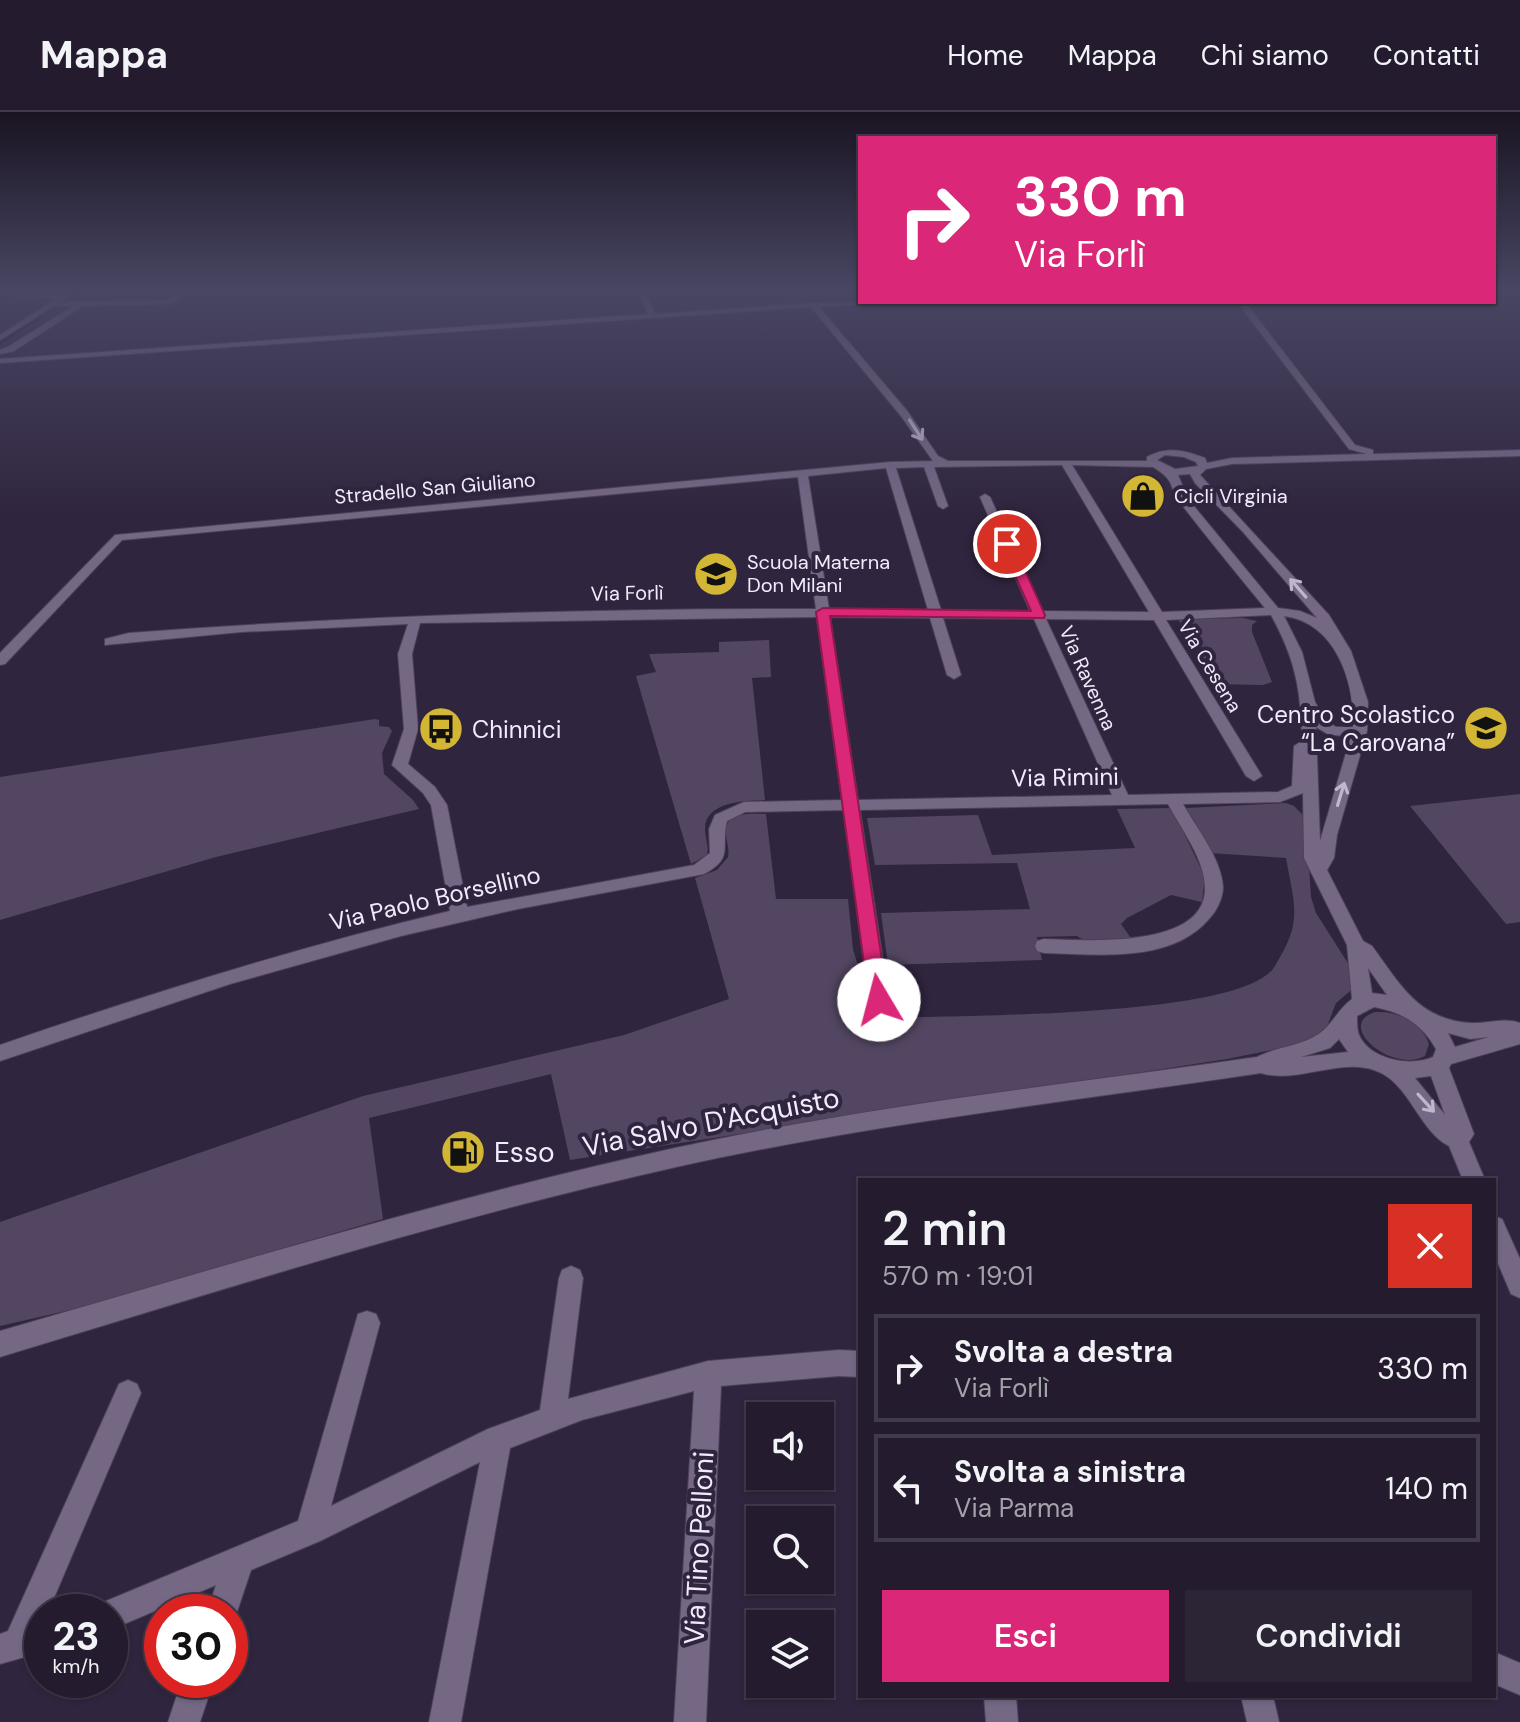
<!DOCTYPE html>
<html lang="it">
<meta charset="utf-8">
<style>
:root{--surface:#241c2e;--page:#2c2536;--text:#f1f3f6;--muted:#a3a1aa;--line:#413a4a;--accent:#db2777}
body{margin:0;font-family:"DM Sans",sans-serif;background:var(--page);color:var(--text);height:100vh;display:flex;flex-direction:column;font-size:30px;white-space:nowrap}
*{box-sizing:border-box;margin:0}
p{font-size:26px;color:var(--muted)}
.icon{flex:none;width:44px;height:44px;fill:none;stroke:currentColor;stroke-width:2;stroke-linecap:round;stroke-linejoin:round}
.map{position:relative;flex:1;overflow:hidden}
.panel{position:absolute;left:858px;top:1066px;width:638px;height:520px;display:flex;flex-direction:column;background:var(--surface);border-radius:0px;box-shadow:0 2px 6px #0004,0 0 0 2px var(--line)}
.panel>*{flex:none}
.guide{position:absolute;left:858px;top:24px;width:638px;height:168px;border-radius:0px;box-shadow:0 2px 6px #0004,0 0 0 2px var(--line);background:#db2777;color:#fff;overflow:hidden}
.tools{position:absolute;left:746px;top:1290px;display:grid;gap:16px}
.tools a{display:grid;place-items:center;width:88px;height:88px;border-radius:0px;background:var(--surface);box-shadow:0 2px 6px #0004,0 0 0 2px var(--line);font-size:40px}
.speed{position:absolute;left:24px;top:1482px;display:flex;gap:16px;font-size:40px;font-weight:700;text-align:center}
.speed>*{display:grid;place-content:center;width:104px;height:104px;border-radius:50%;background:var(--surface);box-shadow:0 2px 6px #0004,0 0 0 2px var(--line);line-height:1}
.speed small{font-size:20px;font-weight:400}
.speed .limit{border:12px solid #d22;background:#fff;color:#111}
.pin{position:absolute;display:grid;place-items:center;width:68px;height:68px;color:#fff;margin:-34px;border:4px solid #fff;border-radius:50%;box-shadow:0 2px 8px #0007}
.me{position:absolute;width:88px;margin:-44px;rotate:352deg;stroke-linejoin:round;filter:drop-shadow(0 0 6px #0008)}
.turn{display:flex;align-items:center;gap:28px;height:168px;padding:0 24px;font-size:36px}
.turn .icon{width:104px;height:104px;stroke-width:2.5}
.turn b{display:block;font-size:56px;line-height:68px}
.round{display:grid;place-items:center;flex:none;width:84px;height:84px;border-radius:0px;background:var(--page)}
.summary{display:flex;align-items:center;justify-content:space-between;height:136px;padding:0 24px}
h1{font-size:48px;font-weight:600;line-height:60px}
.primary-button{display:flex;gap:16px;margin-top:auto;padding:16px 24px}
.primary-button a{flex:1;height:92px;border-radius:0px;background:var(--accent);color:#fff;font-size:32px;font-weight:600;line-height:92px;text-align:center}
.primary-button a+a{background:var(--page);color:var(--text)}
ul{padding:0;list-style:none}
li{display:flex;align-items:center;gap:24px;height:108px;margin:0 16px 12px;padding:0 8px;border:4px solid var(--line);border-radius:0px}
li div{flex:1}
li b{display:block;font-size:30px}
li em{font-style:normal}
header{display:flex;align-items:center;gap:48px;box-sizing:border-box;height:112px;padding:0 40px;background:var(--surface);border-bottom:2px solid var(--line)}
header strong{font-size:38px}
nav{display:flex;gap:44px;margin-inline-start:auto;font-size:28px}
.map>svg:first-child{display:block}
</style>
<header>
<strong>Mappa</strong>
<nav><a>Home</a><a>Mappa</a><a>Chi siamo</a><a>Contatti</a></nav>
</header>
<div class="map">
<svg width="1520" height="1610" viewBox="0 0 1520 1610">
<rect width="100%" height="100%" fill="#30253e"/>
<path fill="#534662" d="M 1243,506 L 1257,509 L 1252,513 L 1252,520 L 1272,570 L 1263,573 L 1214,572 L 1178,507 Z
M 769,528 L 771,565 L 752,566 L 765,688 C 746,689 705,689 705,717 C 705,726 709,734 707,743 L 691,752 L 636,564 L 656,560 L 649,542 L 719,540 L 719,530 Z
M 375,607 L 379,608 L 379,614 L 389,615 L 392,619 L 382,641 L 384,662 L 413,688 L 419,697 L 216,745 L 0,808 L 0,665 Z
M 1520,682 L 1520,810 L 1506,812 L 1410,694 Z
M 1286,691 L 1294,694 L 1306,706 L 1311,785 L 1316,801 L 1351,856 L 1356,874 L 1336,891 L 1325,920 L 1301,932 L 1227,947 L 570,1048 L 551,962 L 369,1006 L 383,1107 L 79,1196 L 0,1214 L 0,1110 L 363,984 L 624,923 L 729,887 L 695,766 L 717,758 L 728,745 C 730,735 725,727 726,718 C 727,699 754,702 766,702 L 776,787 L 848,787 L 853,837 L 872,902 L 892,906 C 965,903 1224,905 1270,860 C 1274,857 1277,850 1280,845 C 1303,807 1293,788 1286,746 L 1209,741 L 1185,696 Z
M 1172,696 L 1205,765 L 1202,790 L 1171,783 L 1127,806 L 1121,812 L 1133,829 L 1087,830 L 1077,824 L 1037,825 L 1042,848 L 888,853 L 881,801 L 1030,797 L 1017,751 L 875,753 L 867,706 L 978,703 L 992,743 L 1135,736 L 1117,697 Z
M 1375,900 C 1398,899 1421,909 1429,932 L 1425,944 C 1392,962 1334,913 1375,900 Z"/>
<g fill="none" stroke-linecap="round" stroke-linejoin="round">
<path stroke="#1d092f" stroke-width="2" d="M 67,189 L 82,179
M 0,231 L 59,194"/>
<g stroke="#4d4258" stroke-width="2">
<path id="minor" d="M 184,179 L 191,179 L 170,192 L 83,194 L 14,239 L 0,242 L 0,238 L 8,235 L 73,194 L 54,194 L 0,228 L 0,223 L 57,186 L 18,186 L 16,183 L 68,183 L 61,190 L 168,188 Z
M 639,179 L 645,179 L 655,202 L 813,191 L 897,190 L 819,195 L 908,300 L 938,344 L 948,349 L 1147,349 L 1147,345 C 1167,334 1184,338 1205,346 L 1207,351 L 1232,346 L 1367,342 L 1349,337 L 1237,190 L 1245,190 L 1355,333 L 1373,338 L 1373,342 L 1520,338 L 1520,344 L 1232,352 L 1206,357 L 1200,363 L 1329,503 L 1351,539 L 1368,590 L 1367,619 L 1337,723 L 1334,746 L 1327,758 L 1363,829 L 1372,834 C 1400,872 1418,908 1471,911 C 1488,912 1503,905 1520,911 L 1520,932 L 1451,952 L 1449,956 L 1474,1022 L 1469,1030 L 1485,1068 L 1463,1068 L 1449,1034 C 1421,1020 1411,978 1383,962 C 1346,941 1299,973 1261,961 C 1066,990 869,1012 676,1055 C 448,1106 224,1177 0,1245 L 0,1219 C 224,1154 447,1086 675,1036 C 867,994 1063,973 1257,945 C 1276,935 1300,934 1317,923 C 1333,913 1337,898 1352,887 L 1347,833 L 1304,746 L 1303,681 L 1280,690 L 1183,692 C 1197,717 1221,746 1223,775 C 1223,787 1216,800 1208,808 C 1169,852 1097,842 1044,841 L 1037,839 L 1035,834 L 1037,829 L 1044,827 C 1082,828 1206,838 1205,776 C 1205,747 1181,717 1168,692 L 860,698 L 889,888 L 886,893 L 872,893 L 869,888 L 844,698 L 745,700 L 727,709 C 720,736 735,745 704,762 L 518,797 L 401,824 L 230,872 L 0,949 L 0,933 C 148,882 298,835 450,799 L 431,693 L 423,681 L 392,653 L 404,617 L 398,542 L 408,512 L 241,520 L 105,533 L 105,527 L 129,521 C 358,504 587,496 816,497 L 798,365 L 122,428 L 5,552 L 0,553 L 0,541 L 115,423 L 890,350 L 933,349 L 901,304 L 811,195 L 0,251 L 0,247 L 648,202 ZM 1165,343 L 1184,345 L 1196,350 L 1198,354 L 1175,357 L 1157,348 ZM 1062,353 L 1149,500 L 1043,499 L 990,385 L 985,382 L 980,385 L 1030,499 L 941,498 L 896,356 L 924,355 L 938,394 L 943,397 L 948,394 L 934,355 ZM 1072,353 L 1153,355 C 1178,370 1167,375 1182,393 C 1209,428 1237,462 1265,496 L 1162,500 ZM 886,356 L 928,498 L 829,497 L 808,364 ZM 1190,362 L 1195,371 L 1243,420 L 1317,506 L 1300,499 L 1278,496 L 1188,387 L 1178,363 ZM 1271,503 C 1296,548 1301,579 1302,629 L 1294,634 L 1292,674 L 1278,680 L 1128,683 L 1046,507 L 1154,508 L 1246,664 L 1254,669 L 1262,664 L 1166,508 ZM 1284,504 C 1336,511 1355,570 1353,615 L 1336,615 L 1324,607 L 1315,590 L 1302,540 ZM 817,505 L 842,688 L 744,690 L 715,703 L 709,717 L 710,741 L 694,753 L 467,795 L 447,693 L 435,675 L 408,652 L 418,617 L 412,542 L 420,511 ZM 830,505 L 930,506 L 947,563 L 954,567 L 961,563 L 943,506 L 1034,507 L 1112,683 L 858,688 ZM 1316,615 L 1329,623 L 1351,624 L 1320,729 ZM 1368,856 L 1387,883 L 1372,881 ZM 1374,895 C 1402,900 1422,912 1436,937 L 1433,945 C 1411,955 1370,948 1359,923 C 1357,918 1357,910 1357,904 ZM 1448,921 L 1470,927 L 1489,925 L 1455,935 ZM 1339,927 L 1348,940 L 1301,945 L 1330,936 ZM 1431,964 L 1445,1003 L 1415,966 Z
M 1494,1104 L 1502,1107 L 1520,1147 L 1520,1186 L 1511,1182 L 1494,1142 Z
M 571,1154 L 580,1158 L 583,1166 L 568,1287 L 708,1249 L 839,1238 L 860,1239 L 860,1265 L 839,1264 L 721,1274 L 706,1610 L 674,1610 L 694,1279 L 582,1308 L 510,1336 L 461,1610 L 429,1610 L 480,1350 L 320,1429 L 251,1458 L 237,1500 L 230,1512 L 230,1500 L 207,1500 L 216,1473 L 110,1518 L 110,1500 L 96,1500 L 99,1492 L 298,1409 L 358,1202 L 367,1199 L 376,1202 L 380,1211 L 331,1394 L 488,1317 L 540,1298 L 559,1166 L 562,1158 Z
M 128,1268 L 137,1272 L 141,1281 L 48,1500 L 42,1500 L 42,1540 L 0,1552 L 0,1522 L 8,1519 L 119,1272 Z
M 1494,1540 L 1520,1551 L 1520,1583 L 1494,1572 Z
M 182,1568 L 214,1568 L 200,1610 L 168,1610 Z
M 984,1584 L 1016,1584 L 1018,1610 L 986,1610 Z
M 1241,1584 L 1273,1584 L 1279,1610 L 1247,1610 Z"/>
</g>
<use href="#minor" fill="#756885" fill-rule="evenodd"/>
</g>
<defs><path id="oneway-shaft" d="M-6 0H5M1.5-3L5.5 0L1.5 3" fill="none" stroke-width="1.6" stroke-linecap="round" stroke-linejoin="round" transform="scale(2)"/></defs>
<g stroke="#c0b7cc">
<use href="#oneway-shaft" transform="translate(916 318) rotate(57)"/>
<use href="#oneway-shaft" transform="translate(1298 476) rotate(-131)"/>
<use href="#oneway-shaft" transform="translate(1341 682) rotate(-73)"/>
<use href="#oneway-shaft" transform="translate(1426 991) rotate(48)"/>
</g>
<linearGradient id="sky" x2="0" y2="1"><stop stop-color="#1a1422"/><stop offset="0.44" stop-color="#484663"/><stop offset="1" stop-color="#484663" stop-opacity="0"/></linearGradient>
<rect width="1520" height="404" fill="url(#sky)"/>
<path fill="#db2777" stroke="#8e194d" stroke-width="2" d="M 1003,430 L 1013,432 L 1045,503 L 1044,506 L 830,504 L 888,888 L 886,893 L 872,893 L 869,888 L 816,500 L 823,496 L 1031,499 L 1001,432 Z"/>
<defs>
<g id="shop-disc" transform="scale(2.3)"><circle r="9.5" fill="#d4b635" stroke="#30253e"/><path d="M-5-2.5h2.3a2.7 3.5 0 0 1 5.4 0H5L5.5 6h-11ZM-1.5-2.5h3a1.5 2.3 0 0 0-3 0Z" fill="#111"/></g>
<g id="school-disc" transform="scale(2.3)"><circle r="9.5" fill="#d4b635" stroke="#30253e"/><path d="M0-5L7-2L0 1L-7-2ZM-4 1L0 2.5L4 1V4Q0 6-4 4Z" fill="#111"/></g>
<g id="bus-disc" transform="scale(2.3)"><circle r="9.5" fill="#d4b635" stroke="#30253e"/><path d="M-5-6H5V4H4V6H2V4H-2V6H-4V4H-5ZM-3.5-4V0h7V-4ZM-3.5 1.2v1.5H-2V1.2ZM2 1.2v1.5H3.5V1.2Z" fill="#111"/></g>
<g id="fuel-disc" transform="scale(2.3)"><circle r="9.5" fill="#d4b635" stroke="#30253e"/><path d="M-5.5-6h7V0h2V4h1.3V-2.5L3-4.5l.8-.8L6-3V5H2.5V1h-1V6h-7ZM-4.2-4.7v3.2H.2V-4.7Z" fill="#111"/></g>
</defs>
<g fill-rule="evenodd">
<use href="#shop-disc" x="1143" y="384"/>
<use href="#school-disc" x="716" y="462"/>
<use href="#school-disc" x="1486" y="616"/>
<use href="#bus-disc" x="441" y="617"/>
<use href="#fuel-disc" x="463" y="1040"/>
</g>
<g text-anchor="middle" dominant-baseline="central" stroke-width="8" stroke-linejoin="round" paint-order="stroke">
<g font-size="20" fill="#f2ebfc" stroke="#30253e">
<text transform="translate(435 376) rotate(-5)">Stradello San Giuliano</text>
<text transform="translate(627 481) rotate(-1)">Via Forlì</text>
<text transform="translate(1210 554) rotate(59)">Via Cesena</text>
<text transform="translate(1088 566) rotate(66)">Via Ravenna</text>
</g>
<g font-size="20" fill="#f2ebfc" stroke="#30253e" text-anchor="start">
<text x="1174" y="384">Cicli Virginia</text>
<text x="747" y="450">Scuola Materna<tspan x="747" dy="23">Don Milani</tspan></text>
</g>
<g font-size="24" fill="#f2ebfc" stroke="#30253e" text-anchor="end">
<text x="1455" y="602">Centro Scolastico<tspan x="1455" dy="28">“La Carovana”</tspan></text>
<text x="472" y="617" text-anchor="start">Chinnici</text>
</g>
<g font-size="24" fill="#f2ebfc" stroke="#30253e">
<text transform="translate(1065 665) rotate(-1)">Via Rimini</text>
<text transform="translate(435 786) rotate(-13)">Via Paolo Borsellino</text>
</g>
<g font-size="28" fill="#f2ebfc" stroke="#30253e">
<text transform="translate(711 1010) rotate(-11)">Via Salvo D'Acquisto</text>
<text transform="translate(699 1436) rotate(-87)">Via Tino Pelloni</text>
</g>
<g font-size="28" fill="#f2ebfc" stroke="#30253e" text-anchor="start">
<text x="494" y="1040">Esso</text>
</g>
</g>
</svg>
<div class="tools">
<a><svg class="icon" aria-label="sound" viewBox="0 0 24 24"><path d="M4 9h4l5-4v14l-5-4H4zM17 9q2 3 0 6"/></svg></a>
<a><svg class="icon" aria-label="search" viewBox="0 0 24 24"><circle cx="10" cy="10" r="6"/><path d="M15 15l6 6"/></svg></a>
<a><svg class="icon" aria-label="layers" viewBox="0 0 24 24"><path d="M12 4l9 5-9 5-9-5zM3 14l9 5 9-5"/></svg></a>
</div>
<div class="speed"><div>23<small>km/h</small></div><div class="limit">30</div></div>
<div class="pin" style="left:1007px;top:432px;background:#d93025"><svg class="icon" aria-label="arrive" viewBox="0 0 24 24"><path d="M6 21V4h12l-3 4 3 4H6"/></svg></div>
<svg class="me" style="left:879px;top:888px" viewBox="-20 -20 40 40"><circle r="19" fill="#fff"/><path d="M0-13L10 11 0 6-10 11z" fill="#db2777"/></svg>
<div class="guide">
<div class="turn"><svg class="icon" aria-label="right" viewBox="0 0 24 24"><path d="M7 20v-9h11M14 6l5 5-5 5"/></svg><div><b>330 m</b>Via Forlì</div></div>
</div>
<section class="panel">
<div class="summary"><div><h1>2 min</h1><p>570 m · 19:01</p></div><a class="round" style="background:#d93025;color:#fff"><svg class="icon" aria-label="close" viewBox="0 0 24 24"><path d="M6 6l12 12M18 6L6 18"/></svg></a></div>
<ul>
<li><svg class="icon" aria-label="right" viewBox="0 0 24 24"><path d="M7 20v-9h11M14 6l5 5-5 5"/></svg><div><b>Svolta a destra</b><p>Via Forlì</p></div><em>330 m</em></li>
<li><svg class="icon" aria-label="left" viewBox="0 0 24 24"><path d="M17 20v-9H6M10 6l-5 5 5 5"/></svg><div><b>Svolta a sinistra</b><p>Via Parma</p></div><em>140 m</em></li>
</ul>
<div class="primary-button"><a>Esci</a><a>Condividi</a></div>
</section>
</div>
